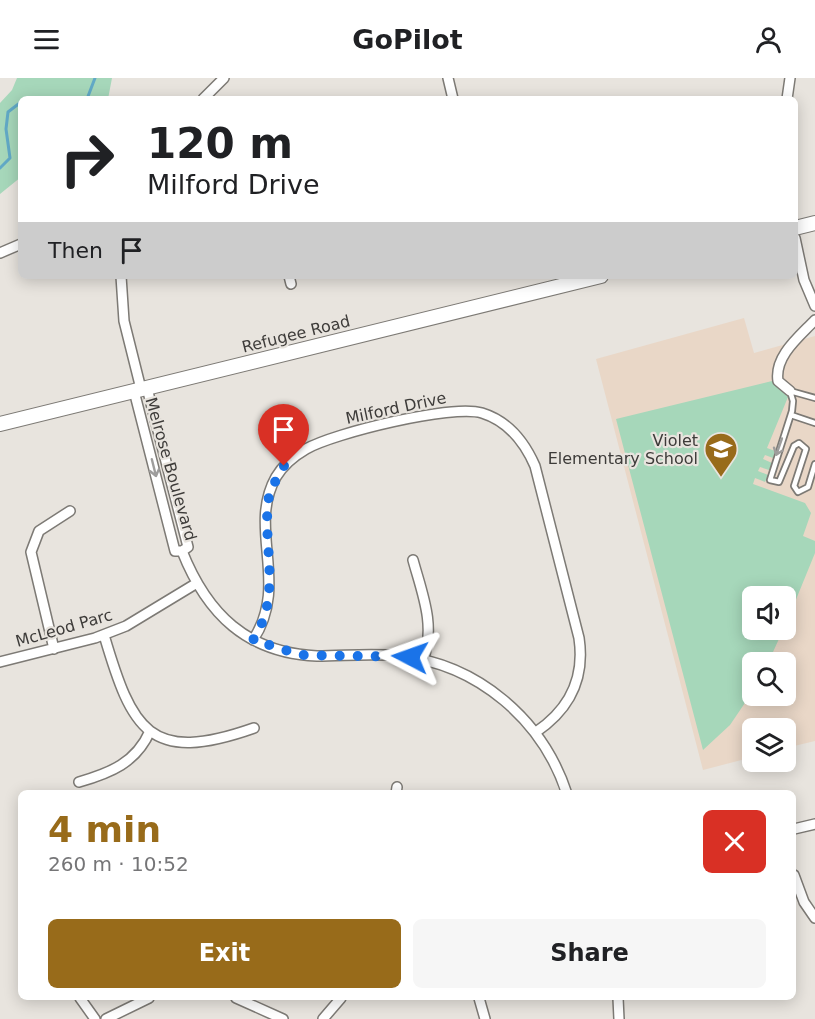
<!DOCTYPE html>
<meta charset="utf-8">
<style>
:root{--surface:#fff;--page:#f6f6f6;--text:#202124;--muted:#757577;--accent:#986b1a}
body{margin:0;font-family:"DejaVu Sans",sans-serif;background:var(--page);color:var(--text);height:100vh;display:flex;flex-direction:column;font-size:22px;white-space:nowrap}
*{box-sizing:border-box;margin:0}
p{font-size:20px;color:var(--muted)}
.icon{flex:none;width:33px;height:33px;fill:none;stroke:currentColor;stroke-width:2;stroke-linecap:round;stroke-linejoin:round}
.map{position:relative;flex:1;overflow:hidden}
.details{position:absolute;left:18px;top:712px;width:778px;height:210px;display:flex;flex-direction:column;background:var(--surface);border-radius:9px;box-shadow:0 3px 15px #0003}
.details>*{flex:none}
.hud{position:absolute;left:18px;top:18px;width:780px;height:183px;border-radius:9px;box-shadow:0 3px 15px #0003;background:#fff;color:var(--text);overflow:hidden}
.tools{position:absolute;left:742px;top:508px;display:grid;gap:12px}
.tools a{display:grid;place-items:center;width:54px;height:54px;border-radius:9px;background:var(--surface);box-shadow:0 3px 15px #0003;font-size:30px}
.pin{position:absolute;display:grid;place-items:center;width:51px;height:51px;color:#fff;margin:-62px -26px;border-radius:50% 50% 50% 0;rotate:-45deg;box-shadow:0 0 6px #0007}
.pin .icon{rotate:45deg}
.me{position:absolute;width:66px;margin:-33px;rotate:274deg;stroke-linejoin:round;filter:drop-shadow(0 0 4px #0008)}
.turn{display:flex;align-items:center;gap:21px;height:126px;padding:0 30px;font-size:27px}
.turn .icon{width:78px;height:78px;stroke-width:2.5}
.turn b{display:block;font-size:42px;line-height:51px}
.then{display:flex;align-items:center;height:57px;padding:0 30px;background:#0003;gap:12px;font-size:22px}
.round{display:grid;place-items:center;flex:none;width:63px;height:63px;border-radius:9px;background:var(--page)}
.summary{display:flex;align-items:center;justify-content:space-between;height:102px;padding:0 30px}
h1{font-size:36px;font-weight:700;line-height:45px;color:var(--accent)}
.action{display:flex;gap:12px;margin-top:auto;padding:12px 30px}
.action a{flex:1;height:69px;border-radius:9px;background:var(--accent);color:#fff;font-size:24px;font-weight:700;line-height:69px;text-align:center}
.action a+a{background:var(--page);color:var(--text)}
header{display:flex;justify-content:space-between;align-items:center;height:78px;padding:0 30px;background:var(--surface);font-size:27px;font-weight:700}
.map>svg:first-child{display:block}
</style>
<header><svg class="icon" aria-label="menu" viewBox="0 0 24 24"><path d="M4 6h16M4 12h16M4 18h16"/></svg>GoPilot<svg class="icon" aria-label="person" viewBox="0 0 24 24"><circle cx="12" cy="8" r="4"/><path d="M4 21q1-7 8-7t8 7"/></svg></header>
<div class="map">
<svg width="815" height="941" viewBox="0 0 815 941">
<rect width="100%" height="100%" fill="#e8e4de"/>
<path fill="#e9d7c7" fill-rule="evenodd" d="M 744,240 L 754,275 L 815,258 L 815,663 L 786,670 L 786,651 L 753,651 L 753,679 L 703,692 L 596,281 ZM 753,519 L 786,519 L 786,552 L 753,552 ZM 753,585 L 786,585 L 786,618 L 753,618 Z"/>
<path fill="#a6d7ba" d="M 17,0 L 112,0 L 108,21 L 21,21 L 21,99 L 0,116 L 0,25 L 12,12 Z
M 772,303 L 788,319 L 767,370 L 775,373 L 773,380 L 765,377 L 763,381 L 772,385 L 769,392 L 760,389 L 758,393 L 768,397 L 765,404 L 755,400 L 753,406 L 805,425 L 811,435 L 803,458 L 815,463 L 815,475 L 786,546 L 786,519 L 753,519 L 753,552 L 783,552 L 768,585 L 753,585 L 753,613 L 730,647 L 703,672 L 616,341 Z"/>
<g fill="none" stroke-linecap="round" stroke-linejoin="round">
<path stroke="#61a9c6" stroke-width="3" d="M 31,21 L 34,21
M 87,21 L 95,0
M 0,90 L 10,80 L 6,51 L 8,34 L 21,24"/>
<g stroke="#7d7a75" stroke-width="8">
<path id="lane" d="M 790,313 L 793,323 L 792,333 L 770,402 L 779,404 L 794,368 L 799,365 L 806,371 L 794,408 L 798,414 L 808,409 L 815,386
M 790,313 L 815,320
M 791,337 L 815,345"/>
</g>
<g stroke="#7d7a75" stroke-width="12">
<path id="street" d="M 448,0 L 453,21
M 203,21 L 224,0
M 787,21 L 790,0
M 795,160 L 804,202 L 815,228
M 0,175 L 21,166
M 121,198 L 124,243 L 141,311
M 289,198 L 291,206
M 134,313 L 175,473 L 182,473 L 188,469 L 147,310
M 790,313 L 778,303 C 774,278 800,258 815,242
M 182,473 C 207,536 247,575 317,578 C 345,578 372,575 400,578 C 478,586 543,642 567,716
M 413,482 C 422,515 436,548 423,582
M 104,557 C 132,652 149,687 254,650
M 253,562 C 290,506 247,450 276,399 C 283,387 294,378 306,371 C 334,355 452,326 482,335 C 508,343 524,363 535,388 L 579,560 C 585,600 570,631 536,654
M 54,571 L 31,474 L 39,453 L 70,433
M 0,584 L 95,560 L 126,548 L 197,505
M 79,704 C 110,695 136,685 150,653
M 396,716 L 397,709
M 794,751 L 815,746
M 794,797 L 804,824 L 815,840
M 80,920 L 95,941
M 236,920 L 283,941
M 479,920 L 485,941
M 618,920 L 619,941
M 106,941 L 149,920
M 323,941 L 341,920"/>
</g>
<g stroke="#7d7a75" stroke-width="16">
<path id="secondary" d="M 795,150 L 815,145
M 0,346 L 601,198"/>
</g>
<use href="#lane" stroke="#fff" stroke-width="4.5"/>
<use href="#street" stroke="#fff" stroke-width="9"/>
<use href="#secondary" stroke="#fff" stroke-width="14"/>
</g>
<defs><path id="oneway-shaft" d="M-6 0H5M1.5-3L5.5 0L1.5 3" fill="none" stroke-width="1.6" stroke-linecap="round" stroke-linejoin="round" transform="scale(1.5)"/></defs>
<g stroke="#9e9d9c">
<use href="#oneway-shaft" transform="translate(779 369) rotate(109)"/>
<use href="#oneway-shaft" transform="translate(154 390) rotate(76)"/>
</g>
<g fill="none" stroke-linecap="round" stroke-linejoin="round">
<path stroke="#1a73e8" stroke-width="10" stroke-dasharray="0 18" d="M 284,388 L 271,411 L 268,423 C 263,471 282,518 253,562 L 301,577 L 410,579"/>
</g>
<defs>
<g id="school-pin" transform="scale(1.725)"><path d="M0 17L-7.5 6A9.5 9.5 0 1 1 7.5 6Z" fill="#986b1a" stroke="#e8e4de"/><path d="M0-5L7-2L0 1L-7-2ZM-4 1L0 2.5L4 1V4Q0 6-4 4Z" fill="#fff"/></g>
</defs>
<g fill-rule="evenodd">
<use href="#school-pin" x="721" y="371"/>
</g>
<g text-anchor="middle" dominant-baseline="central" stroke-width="4.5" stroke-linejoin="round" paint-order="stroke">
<g font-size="16" fill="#3d3b39" stroke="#e8e4de">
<text transform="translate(296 256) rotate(-14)">Refugee Road</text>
<text transform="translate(396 330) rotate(-12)">Milford Drive</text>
<text transform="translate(171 391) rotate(74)">Melrose Boulevard</text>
<text transform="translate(64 550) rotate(-16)">McLeod Parc</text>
</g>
<g font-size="16" fill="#3d3b39" stroke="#e8e4de" text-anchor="end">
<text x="698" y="362">Violet<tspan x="698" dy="18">Elementary School</tspan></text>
</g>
</g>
</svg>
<div class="tools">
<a><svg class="icon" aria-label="sound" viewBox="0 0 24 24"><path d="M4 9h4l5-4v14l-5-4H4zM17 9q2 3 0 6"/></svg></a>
<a><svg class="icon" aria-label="search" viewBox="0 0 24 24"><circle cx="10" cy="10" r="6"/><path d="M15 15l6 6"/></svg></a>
<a><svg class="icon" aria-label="layers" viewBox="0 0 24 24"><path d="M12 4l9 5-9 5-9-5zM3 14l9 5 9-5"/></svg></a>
</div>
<div class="pin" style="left:284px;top:388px;background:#d93025"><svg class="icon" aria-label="arrive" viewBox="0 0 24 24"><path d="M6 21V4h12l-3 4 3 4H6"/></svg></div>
<svg class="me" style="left:410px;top:579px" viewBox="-20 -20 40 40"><path d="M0-17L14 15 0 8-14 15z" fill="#1a73e8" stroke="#fff" stroke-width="4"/></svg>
<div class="hud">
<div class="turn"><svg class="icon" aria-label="right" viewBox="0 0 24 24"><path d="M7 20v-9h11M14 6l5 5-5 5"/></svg><div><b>120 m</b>Milford Drive</div></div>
<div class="then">Then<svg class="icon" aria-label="arrive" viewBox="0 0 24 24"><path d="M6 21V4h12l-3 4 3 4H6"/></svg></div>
</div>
<section class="details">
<div class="summary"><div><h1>4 min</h1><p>260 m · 10:52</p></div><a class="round" style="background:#d93025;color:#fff"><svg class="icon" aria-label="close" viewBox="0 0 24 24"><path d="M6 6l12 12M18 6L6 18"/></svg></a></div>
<div class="action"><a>Exit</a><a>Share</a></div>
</section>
</div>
